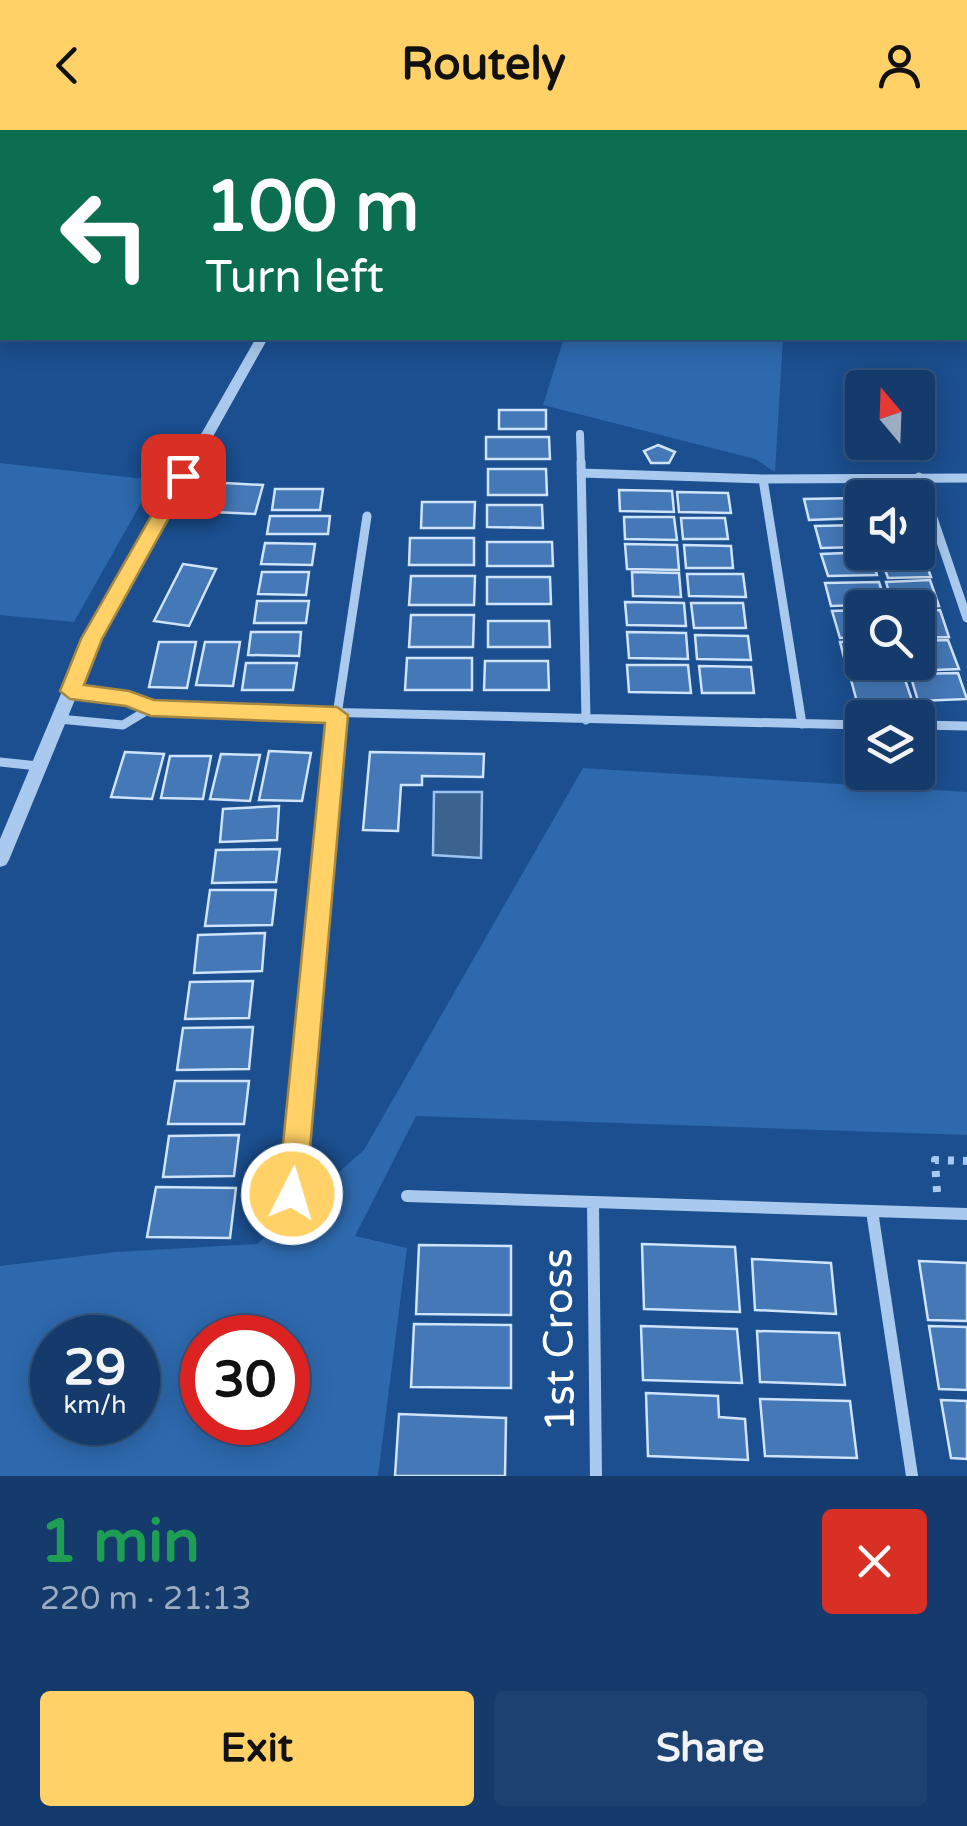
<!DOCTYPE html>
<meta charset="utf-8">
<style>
:root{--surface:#143b6b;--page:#1d4271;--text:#f1f3f6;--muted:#9dadc1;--line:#33557e;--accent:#ffd166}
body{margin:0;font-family:"Varela Round",sans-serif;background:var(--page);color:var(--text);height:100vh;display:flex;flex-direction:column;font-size:38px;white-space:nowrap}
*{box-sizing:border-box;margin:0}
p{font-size:32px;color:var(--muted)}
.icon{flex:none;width:55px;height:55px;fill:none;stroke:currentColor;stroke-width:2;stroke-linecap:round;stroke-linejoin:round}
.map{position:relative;height:1346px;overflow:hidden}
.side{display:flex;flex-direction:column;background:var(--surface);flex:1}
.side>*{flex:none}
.guide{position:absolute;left:0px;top:0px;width:968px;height:210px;box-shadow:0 5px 25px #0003,0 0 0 2px var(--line);background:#0b6e4f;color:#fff;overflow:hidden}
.needle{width:65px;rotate:341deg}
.buttons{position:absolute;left:845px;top:240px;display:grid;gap:20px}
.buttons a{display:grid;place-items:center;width:90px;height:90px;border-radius:10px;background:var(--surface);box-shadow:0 5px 25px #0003,0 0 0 2px var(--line);font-size:50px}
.speed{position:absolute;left:30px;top:1185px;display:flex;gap:20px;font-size:50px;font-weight:700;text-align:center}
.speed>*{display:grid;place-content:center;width:130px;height:130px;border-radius:50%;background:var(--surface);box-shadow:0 5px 25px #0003,0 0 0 2px var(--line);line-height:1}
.speed small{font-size:25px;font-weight:400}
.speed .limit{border:15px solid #d22;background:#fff;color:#111}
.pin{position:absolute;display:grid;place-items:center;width:85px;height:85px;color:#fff;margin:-42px;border-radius:20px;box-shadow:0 5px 15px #0006}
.me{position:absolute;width:110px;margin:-55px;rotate:5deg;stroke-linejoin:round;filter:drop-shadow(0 0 8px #0008)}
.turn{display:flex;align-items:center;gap:35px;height:210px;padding:0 40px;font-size:45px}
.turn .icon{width:130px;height:130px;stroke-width:2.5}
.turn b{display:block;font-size:70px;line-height:85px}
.round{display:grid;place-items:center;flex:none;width:105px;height:105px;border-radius:10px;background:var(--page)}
.overview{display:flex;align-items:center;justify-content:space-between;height:170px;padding:0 40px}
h1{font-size:60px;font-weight:700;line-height:75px;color:#1e9e55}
.action{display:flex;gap:20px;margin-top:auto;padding:20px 40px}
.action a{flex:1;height:115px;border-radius:10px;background:var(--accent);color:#111;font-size:40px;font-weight:700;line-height:115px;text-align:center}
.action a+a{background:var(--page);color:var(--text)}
header{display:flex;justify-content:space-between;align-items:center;height:130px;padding:0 40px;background:var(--accent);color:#111;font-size:45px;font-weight:700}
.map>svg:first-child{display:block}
</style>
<header><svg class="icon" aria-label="back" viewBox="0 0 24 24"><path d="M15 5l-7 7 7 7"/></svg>Routely<svg class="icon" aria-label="person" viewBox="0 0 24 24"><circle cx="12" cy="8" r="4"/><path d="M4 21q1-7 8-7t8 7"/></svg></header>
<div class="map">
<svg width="967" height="1346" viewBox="0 0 967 1346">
<rect width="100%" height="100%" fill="#1b4f8f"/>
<path fill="#2e69ad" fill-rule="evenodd" d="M 621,0 L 967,0 L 967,97 L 965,2 Z
M 564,208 L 783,208 L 775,342 L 755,329 L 543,275 Z
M 0,333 L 154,350 L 74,492 L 0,485 Z
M 583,638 L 967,662 L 967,1005 L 416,986 L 355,1106 L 407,1118 L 378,1346 L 0,1346 L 0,1136 L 116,1122 L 257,1114 L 364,1020 ZM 52,1208 L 138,1208 L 138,1292 L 52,1292 ZM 202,1208 L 288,1208 L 288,1292 L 202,1292 Z"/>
<path fill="#3c6290" stroke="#9cc4f0" stroke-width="2.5" d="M 434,662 L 482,662 L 481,728 L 433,725 Z"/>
<path fill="#4478b7" stroke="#cfe3fa" stroke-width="2.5" d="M 499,280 L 546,280 L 546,299 L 499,299 Z
M 486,307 L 549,307 L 550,329 L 486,329 Z
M 658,315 L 675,322 L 669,333 L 651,333 L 644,321 Z
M 488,339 L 546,339 L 547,365 L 488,365 Z
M 225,353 L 263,355 L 255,384 L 215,382 Z
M 275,359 L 323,359 L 320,380 L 272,380 Z
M 619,360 L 672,361 L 674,382 L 620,381 Z
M 677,362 L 728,363 L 731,383 L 679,382 Z
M 858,368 L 862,388 L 809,390 L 804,369 Z
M 422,372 L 475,372 L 474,398 L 421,398 Z
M 487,375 L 542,375 L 543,398 L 487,397 Z
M 270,386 L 330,386 L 328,404 L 267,404 Z
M 624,387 L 674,387 L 677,410 L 625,409 Z
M 681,388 L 725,388 L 728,409 L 683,409 Z
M 862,395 L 862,417 L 821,418 L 815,396 Z
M 410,408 L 474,408 L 474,435 L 409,435 Z
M 487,412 L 552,412 L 553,436 L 487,436 Z
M 265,413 L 315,414 L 312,435 L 261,434 Z
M 625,414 L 677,415 L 679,440 L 627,439 Z
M 684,415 L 731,416 L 733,438 L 686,438 Z
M 870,422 L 877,445 L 828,446 L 821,424 Z
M 922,422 L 931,447 L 888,448 L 879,423 Z
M 183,434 L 216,439 L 189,496 L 154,491 Z
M 262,442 L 309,442 L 306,465 L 258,464 Z
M 632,442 L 679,443 L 681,467 L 633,466 Z
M 687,444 L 743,444 L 746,467 L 689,466 Z
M 411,446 L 475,446 L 474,475 L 409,475 Z
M 487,447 L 550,447 L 551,474 L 487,474 Z
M 930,450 L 939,476 L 894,478 L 886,452 Z
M 879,452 L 886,474 L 831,476 L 825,453 Z
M 257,471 L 309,471 L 306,493 L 254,493 Z
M 625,472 L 684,473 L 686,496 L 627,495 Z
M 691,473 L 743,473 L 746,498 L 694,498 Z
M 862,480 L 862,507 L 840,508 L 832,481 Z
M 940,480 L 949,507 L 918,508 L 918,481 Z
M 411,485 L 474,485 L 473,517 L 409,517 Z
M 488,491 L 549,491 L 550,517 L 488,517 Z
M 251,502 L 301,502 L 299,526 L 248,525 Z
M 627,502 L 686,503 L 688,529 L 629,528 Z
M 695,505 L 748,506 L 751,530 L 697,529 Z
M 948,510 L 959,539 L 911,541 L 908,532 L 918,532 L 918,511 Z
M 862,511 L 862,532 L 898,532 L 900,537 L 847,539 L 840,512 Z
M 159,512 L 196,512 L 187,558 L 149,557 Z
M 205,512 L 240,512 L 233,556 L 196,555 Z
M 407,528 L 472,528 L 472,560 L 405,560 Z
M 485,531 L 548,531 L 549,560 L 484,560 Z
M 246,533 L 297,533 L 293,560 L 242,560 Z
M 627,535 L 688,535 L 691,563 L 629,562 Z
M 699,536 L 751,537 L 754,563 L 702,563 Z
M 958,543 L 967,569 L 918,571 L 910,544 Z
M 903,544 L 912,570 L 857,572 L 850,546 Z
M 269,621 L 311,623 L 302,671 L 259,670 Z
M 125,622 L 164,624 L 152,669 L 111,667 Z
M 370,622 L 484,624 L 483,647 L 422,646 L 422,655 L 401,655 L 398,701 L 363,700 Z
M 221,624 L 260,625 L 250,671 L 210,669 Z
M 170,626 L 211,626 L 203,669 L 161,668 Z
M 279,676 L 277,710 L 220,712 L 223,679 Z
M 280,719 L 276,752 L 212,753 L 216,720 Z
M 210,760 L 276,760 L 272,795 L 205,796 Z
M 265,803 L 262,841 L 194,843 L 198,805 Z
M 253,851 L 249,888 L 185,889 L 190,852 Z
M 253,897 L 249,939 L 177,940 L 183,898 Z
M 175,951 L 249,951 L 244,994 L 168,994 Z
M 239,1005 L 234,1046 L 163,1047 L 169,1006 Z
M 156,1057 L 236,1058 L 230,1108 L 147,1107 Z
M 642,1114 L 735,1117 L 740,1182 L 644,1179 Z
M 419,1115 L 511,1116 L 511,1185 L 416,1184 Z
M 752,1129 L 831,1133 L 836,1184 L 755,1180 Z
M 919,1131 L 967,1133 L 967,1191 L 928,1190 Z
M 414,1194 L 511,1195 L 511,1258 L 411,1257 Z
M 641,1196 L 737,1199 L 742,1253 L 643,1250 Z
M 929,1196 L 967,1197 L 967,1260 L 939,1259 Z
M 757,1201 L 839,1203 L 845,1255 L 760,1252 Z
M 646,1263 L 718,1266 L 719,1287 L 745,1289 L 748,1330 L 648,1326 Z
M 760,1269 L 850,1271 L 857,1328 L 765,1326 Z
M 941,1270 L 967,1271 L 967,1329 L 951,1328 Z
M 399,1284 L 506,1288 L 505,1346 L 395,1346 Z"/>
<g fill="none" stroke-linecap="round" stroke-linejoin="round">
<path stroke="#a9c9ee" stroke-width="8" stroke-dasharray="6 9" stroke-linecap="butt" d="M 937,1062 L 935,1030 L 967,1031"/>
<path stroke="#a9c9ee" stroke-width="8" d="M 580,304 L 581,335"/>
<path stroke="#a9c9ee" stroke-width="9" d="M 581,332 L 586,590
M 581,343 L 763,349 L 967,348
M 919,347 L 967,488
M 763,349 L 802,594
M 70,561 L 129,568 L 151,578 L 862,595
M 59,589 L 123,595 L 151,578
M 918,595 L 967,596
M 0,632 L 38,636
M 319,772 L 337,585 L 367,386"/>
<path stroke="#a9c9ee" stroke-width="12" d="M 292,1063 L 320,770
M 407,1066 L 967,1084
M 593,1072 L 596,1346
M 872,1081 L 912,1346"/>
<path fill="#a9c9ee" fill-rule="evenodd" d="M 256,208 L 268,208 L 100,509 L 9,730 L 6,735 L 0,737 L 0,709 L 84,509 Z"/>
</g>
<path fill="#ffd166" stroke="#a68842" stroke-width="2.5" d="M 183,340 L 192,346 L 102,509 L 84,555 L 129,561 L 154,570 L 337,577 L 348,585 L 306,1064 L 302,1073 L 292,1077 L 282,1073 L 278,1064 L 325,593 L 151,586 L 126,576 L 70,569 L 60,561 L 81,509 L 174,346 Z"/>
<g text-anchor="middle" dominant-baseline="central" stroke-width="8" stroke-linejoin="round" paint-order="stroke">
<g font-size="42" fill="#fff" stroke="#1b4f8f">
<text transform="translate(559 1210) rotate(-91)">1st Cross</text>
</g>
</g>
</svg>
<div class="buttons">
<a><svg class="needle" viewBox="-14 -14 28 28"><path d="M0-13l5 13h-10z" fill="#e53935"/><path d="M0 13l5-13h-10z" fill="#9dadc1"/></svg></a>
<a><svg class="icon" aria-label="sound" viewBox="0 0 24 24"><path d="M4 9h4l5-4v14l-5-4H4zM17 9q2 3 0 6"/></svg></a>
<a><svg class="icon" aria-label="search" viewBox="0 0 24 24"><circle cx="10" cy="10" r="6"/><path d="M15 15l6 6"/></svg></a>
<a><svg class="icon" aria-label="layers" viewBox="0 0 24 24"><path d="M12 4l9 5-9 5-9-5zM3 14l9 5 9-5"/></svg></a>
</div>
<div class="speed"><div>29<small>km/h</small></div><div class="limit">30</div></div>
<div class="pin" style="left:183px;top:346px;background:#d93025"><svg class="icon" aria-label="arrive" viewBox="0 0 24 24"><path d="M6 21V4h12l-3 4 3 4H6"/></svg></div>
<svg class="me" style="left:292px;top:1064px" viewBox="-20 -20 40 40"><circle r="17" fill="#ffd166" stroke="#fff" stroke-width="3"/><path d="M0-11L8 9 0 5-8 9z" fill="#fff"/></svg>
<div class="guide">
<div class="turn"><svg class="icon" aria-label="left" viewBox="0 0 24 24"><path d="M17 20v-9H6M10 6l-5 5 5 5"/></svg><div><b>100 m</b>Turn left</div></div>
</div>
</div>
<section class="side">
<div class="overview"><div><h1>1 min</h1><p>220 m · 21:13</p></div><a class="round" style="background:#d93025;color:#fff"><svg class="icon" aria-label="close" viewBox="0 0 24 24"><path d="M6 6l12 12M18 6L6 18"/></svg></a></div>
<div class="action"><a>Exit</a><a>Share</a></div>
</section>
